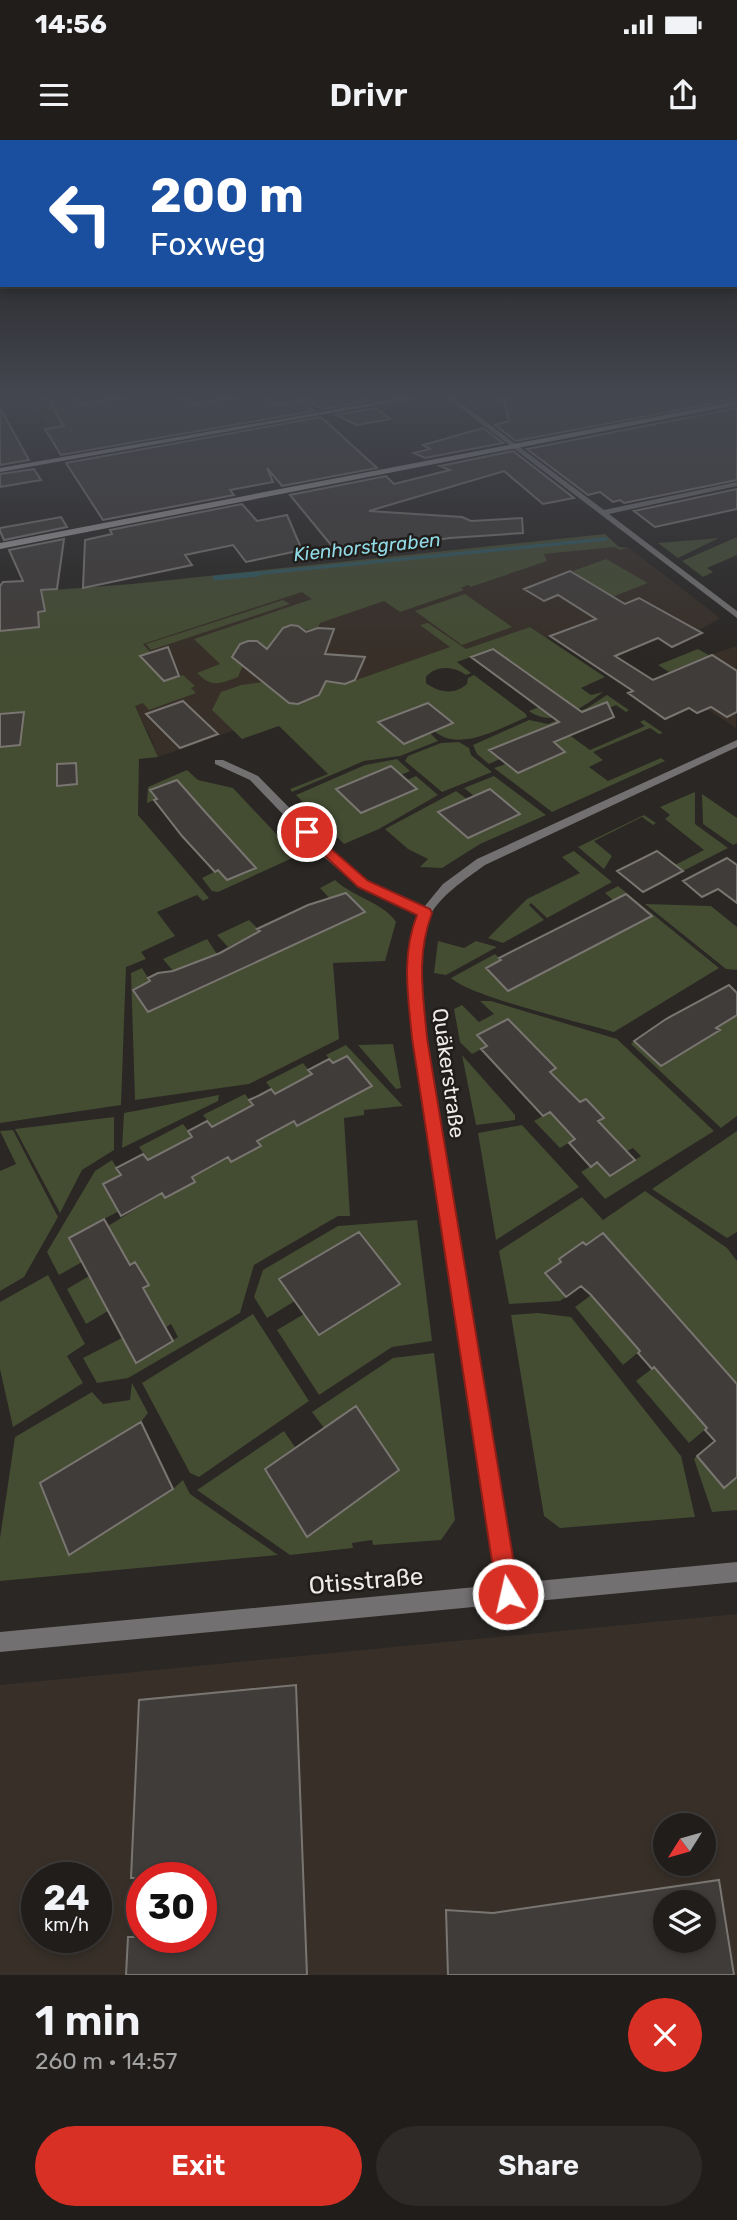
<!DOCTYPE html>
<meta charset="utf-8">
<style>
:root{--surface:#201d1b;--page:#2d2a28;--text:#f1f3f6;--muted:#a2a2a3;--line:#3d3b3a;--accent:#d93025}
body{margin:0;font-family:Rubik,sans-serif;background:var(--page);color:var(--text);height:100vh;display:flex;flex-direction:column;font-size:26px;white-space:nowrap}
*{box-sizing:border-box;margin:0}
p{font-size:23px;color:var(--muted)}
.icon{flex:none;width:38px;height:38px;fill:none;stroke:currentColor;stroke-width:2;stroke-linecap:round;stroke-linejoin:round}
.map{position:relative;height:1835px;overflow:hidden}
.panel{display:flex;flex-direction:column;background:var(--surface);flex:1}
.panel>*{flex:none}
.guide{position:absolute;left:0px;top:0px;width:738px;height:147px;box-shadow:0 4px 10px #0003,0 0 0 2px var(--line);background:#1a4fa0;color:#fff;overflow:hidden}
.needle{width:46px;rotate:233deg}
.tools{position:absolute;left:653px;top:1673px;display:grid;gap:14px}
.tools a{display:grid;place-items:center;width:63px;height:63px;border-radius:50%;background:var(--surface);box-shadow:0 4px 10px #0003,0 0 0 2px var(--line);font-size:35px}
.speed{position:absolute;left:21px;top:1722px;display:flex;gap:14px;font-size:35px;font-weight:700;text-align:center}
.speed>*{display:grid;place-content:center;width:91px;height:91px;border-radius:50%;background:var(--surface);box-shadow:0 4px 10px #0003,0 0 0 2px var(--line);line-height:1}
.speed small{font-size:18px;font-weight:400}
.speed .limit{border:10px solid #d22;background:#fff;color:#111}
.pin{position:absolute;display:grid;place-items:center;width:60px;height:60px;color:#fff;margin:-30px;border:4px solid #fff;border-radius:50%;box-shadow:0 2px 7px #0007}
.me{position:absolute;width:77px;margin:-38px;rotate:351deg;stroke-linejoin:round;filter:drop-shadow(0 0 5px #0008)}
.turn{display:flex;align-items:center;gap:24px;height:147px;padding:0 35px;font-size:32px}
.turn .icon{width:91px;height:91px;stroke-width:2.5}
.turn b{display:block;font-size:49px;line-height:60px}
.round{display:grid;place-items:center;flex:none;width:74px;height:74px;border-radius:37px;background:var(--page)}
.overview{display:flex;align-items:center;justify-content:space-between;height:119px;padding:0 35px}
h1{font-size:42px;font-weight:600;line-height:52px}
.button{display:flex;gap:14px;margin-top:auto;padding:14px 35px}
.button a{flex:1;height:80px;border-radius:42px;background:var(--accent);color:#fff;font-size:28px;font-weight:600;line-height:80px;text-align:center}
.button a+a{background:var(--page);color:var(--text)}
.status{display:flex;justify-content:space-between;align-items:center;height:49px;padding:0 35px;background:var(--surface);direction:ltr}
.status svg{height:19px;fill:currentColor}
header{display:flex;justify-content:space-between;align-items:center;height:91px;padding:0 35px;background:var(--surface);font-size:32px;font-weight:600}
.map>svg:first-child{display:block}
</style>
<div class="status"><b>14:56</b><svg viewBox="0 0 49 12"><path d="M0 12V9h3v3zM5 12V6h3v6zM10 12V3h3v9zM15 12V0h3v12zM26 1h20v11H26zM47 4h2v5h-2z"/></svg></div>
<header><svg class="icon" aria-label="menu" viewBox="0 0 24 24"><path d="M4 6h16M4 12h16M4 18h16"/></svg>Drivr<svg class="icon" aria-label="share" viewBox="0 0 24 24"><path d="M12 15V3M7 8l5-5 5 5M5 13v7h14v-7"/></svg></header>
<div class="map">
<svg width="737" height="1835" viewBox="0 0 737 1835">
<rect width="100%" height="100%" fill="#2a2724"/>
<path fill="#372f28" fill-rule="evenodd" d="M 29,257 L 237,257 L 49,288 Z
M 615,407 L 620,410 L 629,408 L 720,478 L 698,491 L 665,471 L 582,491 L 575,487 L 546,498 L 530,487 L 158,617 L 150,596 L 134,566 L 124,507 L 300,450 L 354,463 L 468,445 L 472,447 L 546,421 L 544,414 Z
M 737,506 L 736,588 L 659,538 L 709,515 Z
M 737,1474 L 737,1835 L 0,1835 L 0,1545 ZM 665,1685 L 704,1685 L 704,1724 L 665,1724 ZM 37,1738 L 96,1738 L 96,1797 L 37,1797 ZM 142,1738 L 201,1738 L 201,1797 L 142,1797 ZM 665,1762 L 704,1762 L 704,1801 L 665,1801 Z"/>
<path fill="#444c32" d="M 605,394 L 619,407 L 629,408 L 620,410 L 615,407 L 544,414 L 547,421 L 471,447 L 468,445 L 461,448 L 464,450 L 400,472 L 384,461 L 320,483 L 318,488 L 304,490 L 298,486 L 291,485 L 272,507 L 265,508 L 257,501 L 240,504 L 238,509 L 248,514 L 238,537 C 219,544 212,548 197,533 L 220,524 L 194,499 L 312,459 L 302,452 L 143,504 L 151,513 L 164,541 L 183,535 L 195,546 L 191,548 L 196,553 L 149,570 L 143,563 L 135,566 L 158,617 L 139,619 L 138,675 L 209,758 L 203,761 L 197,755 L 157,772 L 175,796 L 141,812 L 146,819 L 126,827 L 121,965 L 0,983 L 0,454 L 132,444 Z
M 737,397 L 737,415 L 707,428 L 713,432 L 703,437 L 682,421 Z
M 719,398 L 678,418 L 658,403 Z
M 606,419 L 648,443 L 607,459 L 573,431 Z
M 465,454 L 512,487 L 462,505 L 415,471 Z
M 283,460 L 290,464 L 151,510 L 146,504 Z
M 428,483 L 466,509 L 530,487 L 605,537 L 581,548 L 591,555 L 603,552 C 582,568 554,589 529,571 L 539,567 L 550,576 L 573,566 L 565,563 L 493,509 L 457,522 L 471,533 L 466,535 C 453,526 436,525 426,537 L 426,543 C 439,553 455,555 467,544 L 468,538 L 474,535 L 526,574 L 527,577 C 500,588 460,613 434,591 L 453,583 L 427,563 L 379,583 L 388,591 L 391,590 L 404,604 L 430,593 L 438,601 L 400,616 L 364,621 L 292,652 L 290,649 L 328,634 L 279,586 L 242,599 L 212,570 L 221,552 L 241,545 L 263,542 C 289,563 287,568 319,555 L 324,538 L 345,544 L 450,507 L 420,485 Z
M 698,509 L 709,515 L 669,532 L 658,525 Z
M 607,555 L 629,570 L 626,572 L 616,565 L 561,589 L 590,610 L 645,586 L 640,582 L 644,580 L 663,593 L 659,594 L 650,588 L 593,612 L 603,620 L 589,627 L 608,641 L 661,618 L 665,621 L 552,672 L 494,628 L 506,624 L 517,633 L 565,612 L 537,591 L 489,610 L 500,619 L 489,624 L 477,614 L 473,605 L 529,580 L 548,584 L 587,568 Z
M 459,602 L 469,608 L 471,615 L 492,632 L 442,652 L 405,621 L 408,616 L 441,603 Z
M 397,619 L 410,631 L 401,635 L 390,626 L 336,649 L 407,640 L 416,636 L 438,655 L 379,689 L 344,704 L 296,655 L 365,625 Z
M 187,630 L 198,640 L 233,648 L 297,716 L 218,752 L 212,751 L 202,738 L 218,730 L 227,740 L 255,728 L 197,662 L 193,663 L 177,640 L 150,650 L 157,659 L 147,663 L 148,647 Z
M 494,636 L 546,675 L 480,704 L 442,728 L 420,727 L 428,719 L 408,709 L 385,689 L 456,651 L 467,659 L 439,672 L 468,698 L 519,674 L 490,649 L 474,656 L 464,648 Z
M 695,652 L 695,684 L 728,708 L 683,731 L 675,725 L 704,710 L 665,679 L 670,675 L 660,667 Z
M 702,654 L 737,678 L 737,703 L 733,705 L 703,684 Z
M 644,675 L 656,683 L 653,685 L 642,677 L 594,701 L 612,716 L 604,729 L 578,707 Z
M 574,711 L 612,742 L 547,778 L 531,763 L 529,765 L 544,780 L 503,803 L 488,798 L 527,759 L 580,733 L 562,717 Z
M 335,740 C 353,757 384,763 396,782 L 385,821 L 333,823 L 339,899 L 249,944 L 135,960 L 131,833 L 142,828 L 150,841 L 133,850 L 148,872 L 192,848 L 196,851 L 247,822 L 251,825 L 301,798 L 304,801 L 365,772 L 346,753 L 330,759 L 320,748 Z
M 618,746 L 719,828 L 614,892 C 582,883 469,856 451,838 L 495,814 L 501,820 L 486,828 L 509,851 L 593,802 L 596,805 L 615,795 L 627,784 L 631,787 L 652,776 L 628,756 L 615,762 L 605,753 Z
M 645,764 L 711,766 L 737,787 L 737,830 L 726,829 Z
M 249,780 L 260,791 L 228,807 L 217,795 Z
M 207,799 L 217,814 L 173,831 L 163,819 Z
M 438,801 L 464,808 L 476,801 L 497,807 L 446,835 L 434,833 Z
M 480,861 L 491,861 L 617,899 L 714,991 L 605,1059 L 581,1032 L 597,1022 L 610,1036 L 641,1016 L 633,1008 L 627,1011 L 598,981 L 603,977 L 586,959 L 580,962 L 550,932 L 555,928 L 508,879 L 478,895 L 487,906 L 472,914 L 460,902 L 454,869 L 462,865 L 479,882 L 494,874 Z
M 737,875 L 737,976 L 721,988 L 631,904 L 634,901 L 662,926 L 696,900 L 700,903 L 719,891 L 716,888 Z
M 393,904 L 401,948 L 396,949 L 358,905 Z
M 346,905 L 403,966 L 364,970 L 364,975 L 344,978 L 350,1076 L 338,1076 L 254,1125 L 240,1173 L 128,1238 L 97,1243 L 83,1218 L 122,1198 L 136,1223 L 178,1197 L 171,1184 L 165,1188 L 143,1148 L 149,1145 L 136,1122 L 130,1125 L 108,1086 L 162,1053 L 165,1058 L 195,1042 L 192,1037 L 228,1017 L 260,1005 L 257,1001 L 294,981 L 298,986 L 372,946 L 347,916 L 333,923 L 326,915 Z
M 462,915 L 515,975 L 515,980 L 476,985 Z
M 303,923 L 312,934 L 275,954 L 266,942 Z
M 245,954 L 253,965 L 212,987 L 203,975 Z
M 219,955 L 218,961 L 122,1008 L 124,973 Z
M 550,972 L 575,999 L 560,1008 L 534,981 Z
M 114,977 L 114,1010 L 82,1030 L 60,1073 L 15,989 Z
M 183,984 L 193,997 L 148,1020 L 139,1007 Z
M 522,985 L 579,1047 L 496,1100 L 478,993 Z
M 13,990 L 58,1077 L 24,1137 L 0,1151 L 0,1031 L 16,1024 L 0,991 Z
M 737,991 L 737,1092 L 727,1098 L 652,1049 Z
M 112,1020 L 121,1035 L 103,1045 L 119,1071 L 69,1098 L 82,1122 L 59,1135 L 47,1112 L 95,1031 Z
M 645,1051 L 727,1108 L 737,1121 L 737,1244 L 603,1094 L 586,1105 L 583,1102 L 559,1119 L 561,1122 L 545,1132 L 566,1157 L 560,1161 L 509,1164 L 499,1111 L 582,1057 L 603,1080 Z
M 417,1080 L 432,1201 L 392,1207 L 319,1255 L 277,1190 L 304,1174 L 319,1195 L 399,1144 L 359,1092 L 280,1139 L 295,1161 L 267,1178 L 254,1157 L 263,1130 L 338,1086 Z
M 48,1135 L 85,1204 L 67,1216 L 83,1243 L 13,1287 L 0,1229 L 0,1162 Z
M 89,1136 L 108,1171 L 86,1184 L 67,1149 Z
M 591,1155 L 640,1211 L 623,1225 L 575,1167 Z
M 538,1173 L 571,1177 L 681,1316 L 695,1377 L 560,1388 L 544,1376 L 511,1175 Z
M 253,1174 L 309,1261 L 199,1337 L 190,1333 L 142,1243 Z
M 434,1213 L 455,1380 L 441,1400 L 373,1405 L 372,1400 L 352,1403 L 353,1408 L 290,1415 L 197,1350 L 284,1291 L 295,1307 L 265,1329 L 279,1353 L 285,1350 L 308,1397 L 399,1330 L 356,1266 L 324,1288 L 312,1272 L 393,1218 Z
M 654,1227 L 707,1288 L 689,1303 L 636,1241 Z
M 132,1243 L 148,1273 L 141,1282 L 40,1343 L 52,1371 L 64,1385 L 58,1389 L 69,1415 L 173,1349 L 183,1340 L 190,1354 L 278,1415 L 0,1441 L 0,1398 L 15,1297 L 92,1252 L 103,1264 L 130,1260 Z
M 697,1316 L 724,1348 L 737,1337 L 737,1370 L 712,1372 L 694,1319 Z"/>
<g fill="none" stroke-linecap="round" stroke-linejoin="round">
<path stroke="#32595f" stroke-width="3.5" d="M 241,435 L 606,399"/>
<path stroke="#32595f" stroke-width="5" d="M 215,438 L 258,434"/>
</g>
<path fill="#403c39" stroke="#797571" stroke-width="2" fill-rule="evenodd" d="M 46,257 L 77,257 L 82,264 L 126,257 L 182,257 L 189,265 L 237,257 L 265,257 L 274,265 L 302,260 L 314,271 L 61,315 L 45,289 L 64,286 Z
M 299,257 L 364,257 L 369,261 L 323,269 Z
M 503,257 L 737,257 L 737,259 L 516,301 L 495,285 L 509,281 Z
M 0,268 L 29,320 L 0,325 Z
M 376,268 L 390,279 L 357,285 L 336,275 Z
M 737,268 L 737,340 L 624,363 L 620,360 L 613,362 L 600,352 L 588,355 L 527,309 Z
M 321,277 L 377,328 L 282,346 L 267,328 L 273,342 L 230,350 L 234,355 L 103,380 L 66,323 Z
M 483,288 L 503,303 L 425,318 L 414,313 L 430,309 L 423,305 Z
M 513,311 L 574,358 L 543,364 L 504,331 L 369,371 L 462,377 L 471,381 L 522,378 L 523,393 L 450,398 L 378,408 L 340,416 L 290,355 L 386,336 L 394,344 L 450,330 L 440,326 Z
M 34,329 L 41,340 L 0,347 L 0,334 Z
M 737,349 L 737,369 L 655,387 L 634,371 Z
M 242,364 L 257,381 L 287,375 L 302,410 L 246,422 L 233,405 L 185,415 L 192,425 L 83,448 L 85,400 L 112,394 L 110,390 Z
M 61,377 L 67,387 L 4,400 L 0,391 L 0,388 Z
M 64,399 L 57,449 L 41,450 L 45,471 L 38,472 L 39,487 L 0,491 L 0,446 L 3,442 L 23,441 L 9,410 Z
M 570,431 L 625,464 L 639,458 L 702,493 L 672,507 L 658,498 L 615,516 L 653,540 L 712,515 L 737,531 L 737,572 L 727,577 L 711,567 L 697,573 L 689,568 L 665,579 L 628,553 L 633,551 L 550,496 L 596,479 L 558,455 L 544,461 L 524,449 Z
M 291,485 L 298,486 L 306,492 L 318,488 L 334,489 L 325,514 L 365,517 L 355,540 L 345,544 L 326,541 L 319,555 L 298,564 L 289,563 L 232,517 L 240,504 L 248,501 L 257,501 L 267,509 L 283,488 Z
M 168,507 L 179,536 L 164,541 L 140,516 Z
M 493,509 L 582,572 L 607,562 L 614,577 L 554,602 L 565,612 L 518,633 L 489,610 L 559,582 L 471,517 Z
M 183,561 L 218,594 L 180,608 L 146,574 Z
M 428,563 L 453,583 L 404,604 L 378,582 Z
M 24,572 L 20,605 L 0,607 L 0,574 Z
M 76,623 L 77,644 L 57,646 L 57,624 Z
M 391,626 L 417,649 L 361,673 L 336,649 Z
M 177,640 L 207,674 L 256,728 L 227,740 L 218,730 L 215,732 L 182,696 L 154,660 L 157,659 L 150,650 Z
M 490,649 L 520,674 L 468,698 L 438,672 Z
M 657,711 L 683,731 L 643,752 L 617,731 Z
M 727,718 L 737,725 L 737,763 L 718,749 L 702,757 L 683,741 Z
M 346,753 L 365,772 L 148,872 L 133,850 L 150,841 L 148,838 L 158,833 L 173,831 L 220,813 L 260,791 L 257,789 L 308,765 Z
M 626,754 L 652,776 L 508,851 L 486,828 L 501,820 L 499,818 Z
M 729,845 L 737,853 L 737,875 L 716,888 L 720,890 L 661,926 L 634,901 L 666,879 Z
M 508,879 L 556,928 L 550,932 L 580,962 L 586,959 L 604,978 L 598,981 L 635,1020 L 610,1036 L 597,1022 L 591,1027 L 569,1003 L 575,999 L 550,972 L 543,976 L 481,909 L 487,906 L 477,895 Z
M 347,916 L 372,946 L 297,986 L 294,981 L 257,1001 L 261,1006 L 231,1022 L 228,1017 L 192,1037 L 195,1042 L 165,1058 L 162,1053 L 121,1076 L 103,1044 L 121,1035 L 116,1028 L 143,1014 L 148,1020 L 192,997 L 188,991 L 207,981 L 212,987 L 253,965 L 249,960 L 260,955 L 271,949 L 275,954 L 312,934 L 308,930 L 329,919 L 333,923 Z
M 104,1079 L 130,1125 L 135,1122 L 149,1145 L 143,1148 L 173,1201 L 136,1223 L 69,1098 Z
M 359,1092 L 400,1144 L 319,1195 L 279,1139 Z
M 603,1093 L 737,1244 L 737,1337 L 724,1348 L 697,1316 L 715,1301 L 705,1290 L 707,1288 L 654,1227 L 652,1229 L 638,1213 L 640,1211 L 591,1155 L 581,1146 L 566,1157 L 545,1133 L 561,1122 L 559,1119 L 583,1102 L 586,1105 Z
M 356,1266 L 399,1330 L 307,1397 L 265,1329 Z
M 141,1282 L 173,1349 L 69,1415 L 40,1343 Z
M 296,1545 L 307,1835 L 126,1835 L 128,1797 L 201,1797 L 201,1738 L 131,1738 L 139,1560 Z
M 719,1740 L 734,1835 L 448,1835 L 446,1770 L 493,1773 ZM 665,1762 L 704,1762 L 704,1801 L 665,1801 Z"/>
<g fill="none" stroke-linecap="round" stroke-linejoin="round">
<path fill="#727070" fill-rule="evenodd" d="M 446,257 L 453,257 L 604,370 L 737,342 L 737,346 L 609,374 L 737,471 L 737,478 Z
M 737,600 L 737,607 L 485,725 C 465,740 438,756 428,780 C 414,813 424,863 427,898 L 516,1443 L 737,1422 L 737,1442 L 0,1512 L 0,1492 L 497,1445 L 413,898 L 408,809 L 418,775 L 359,747 L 324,717 L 250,640 L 215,624 L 215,620 L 223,620 L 258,636 L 332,711 L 367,741 L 424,767 L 443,744 L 477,719 Z"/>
<path fill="#9d9999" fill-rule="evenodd" d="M 407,257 L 421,257 L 0,332 L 0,328 Z
M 737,261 L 737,265 L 0,409 L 0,403 Z"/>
</g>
<linearGradient id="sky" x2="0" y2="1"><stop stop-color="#171514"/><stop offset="0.5" stop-color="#444750"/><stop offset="1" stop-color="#444750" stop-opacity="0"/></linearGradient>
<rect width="737" height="514" fill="url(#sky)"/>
<path fill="#d93025" stroke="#8d1f18" stroke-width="2" d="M 307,688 L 368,741 L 430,769 L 432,773 C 416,815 423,854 427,898 L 519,1454 L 516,1462 L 508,1465 L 500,1462 L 497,1454 L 412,898 C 408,855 401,816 417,775 L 358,747 L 303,695 L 301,692 Z"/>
<g text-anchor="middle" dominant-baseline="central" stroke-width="5" stroke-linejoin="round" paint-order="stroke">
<g font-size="19" font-style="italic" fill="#91dbe7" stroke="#211d1b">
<text transform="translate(367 407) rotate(-6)">Kienhorstgraben</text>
</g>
<g font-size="21" fill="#edebe9" stroke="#211d1b">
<text transform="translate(449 933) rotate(82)">Quäkerstraße</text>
</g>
<g font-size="24" fill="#edebe9" stroke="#211d1b">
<text transform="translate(366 1441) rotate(-5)">Otisstraße</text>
</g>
</g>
</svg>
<div class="tools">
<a><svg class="needle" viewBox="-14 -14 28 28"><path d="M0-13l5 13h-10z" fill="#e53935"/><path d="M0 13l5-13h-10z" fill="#a2a2a3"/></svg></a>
<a><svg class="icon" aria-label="layers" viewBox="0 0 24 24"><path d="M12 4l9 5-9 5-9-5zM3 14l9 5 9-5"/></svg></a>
</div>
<div class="speed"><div>24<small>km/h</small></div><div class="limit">30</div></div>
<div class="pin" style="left:307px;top:692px;background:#d93025"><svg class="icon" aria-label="arrive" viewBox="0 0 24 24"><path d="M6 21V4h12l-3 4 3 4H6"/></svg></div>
<svg class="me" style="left:508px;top:1454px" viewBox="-20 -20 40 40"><circle r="17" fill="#d93025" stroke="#fff" stroke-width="3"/><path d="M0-11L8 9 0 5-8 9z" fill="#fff"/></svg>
<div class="guide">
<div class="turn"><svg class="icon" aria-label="left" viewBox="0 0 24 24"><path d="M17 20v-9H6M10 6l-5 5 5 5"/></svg><div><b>200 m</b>Foxweg</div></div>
</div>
</div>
<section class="panel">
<div class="overview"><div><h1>1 min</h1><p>260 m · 14:57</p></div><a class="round" style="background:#d93025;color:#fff"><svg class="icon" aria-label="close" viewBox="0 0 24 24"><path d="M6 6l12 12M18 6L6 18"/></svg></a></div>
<div class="button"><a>Exit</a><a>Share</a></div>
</section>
